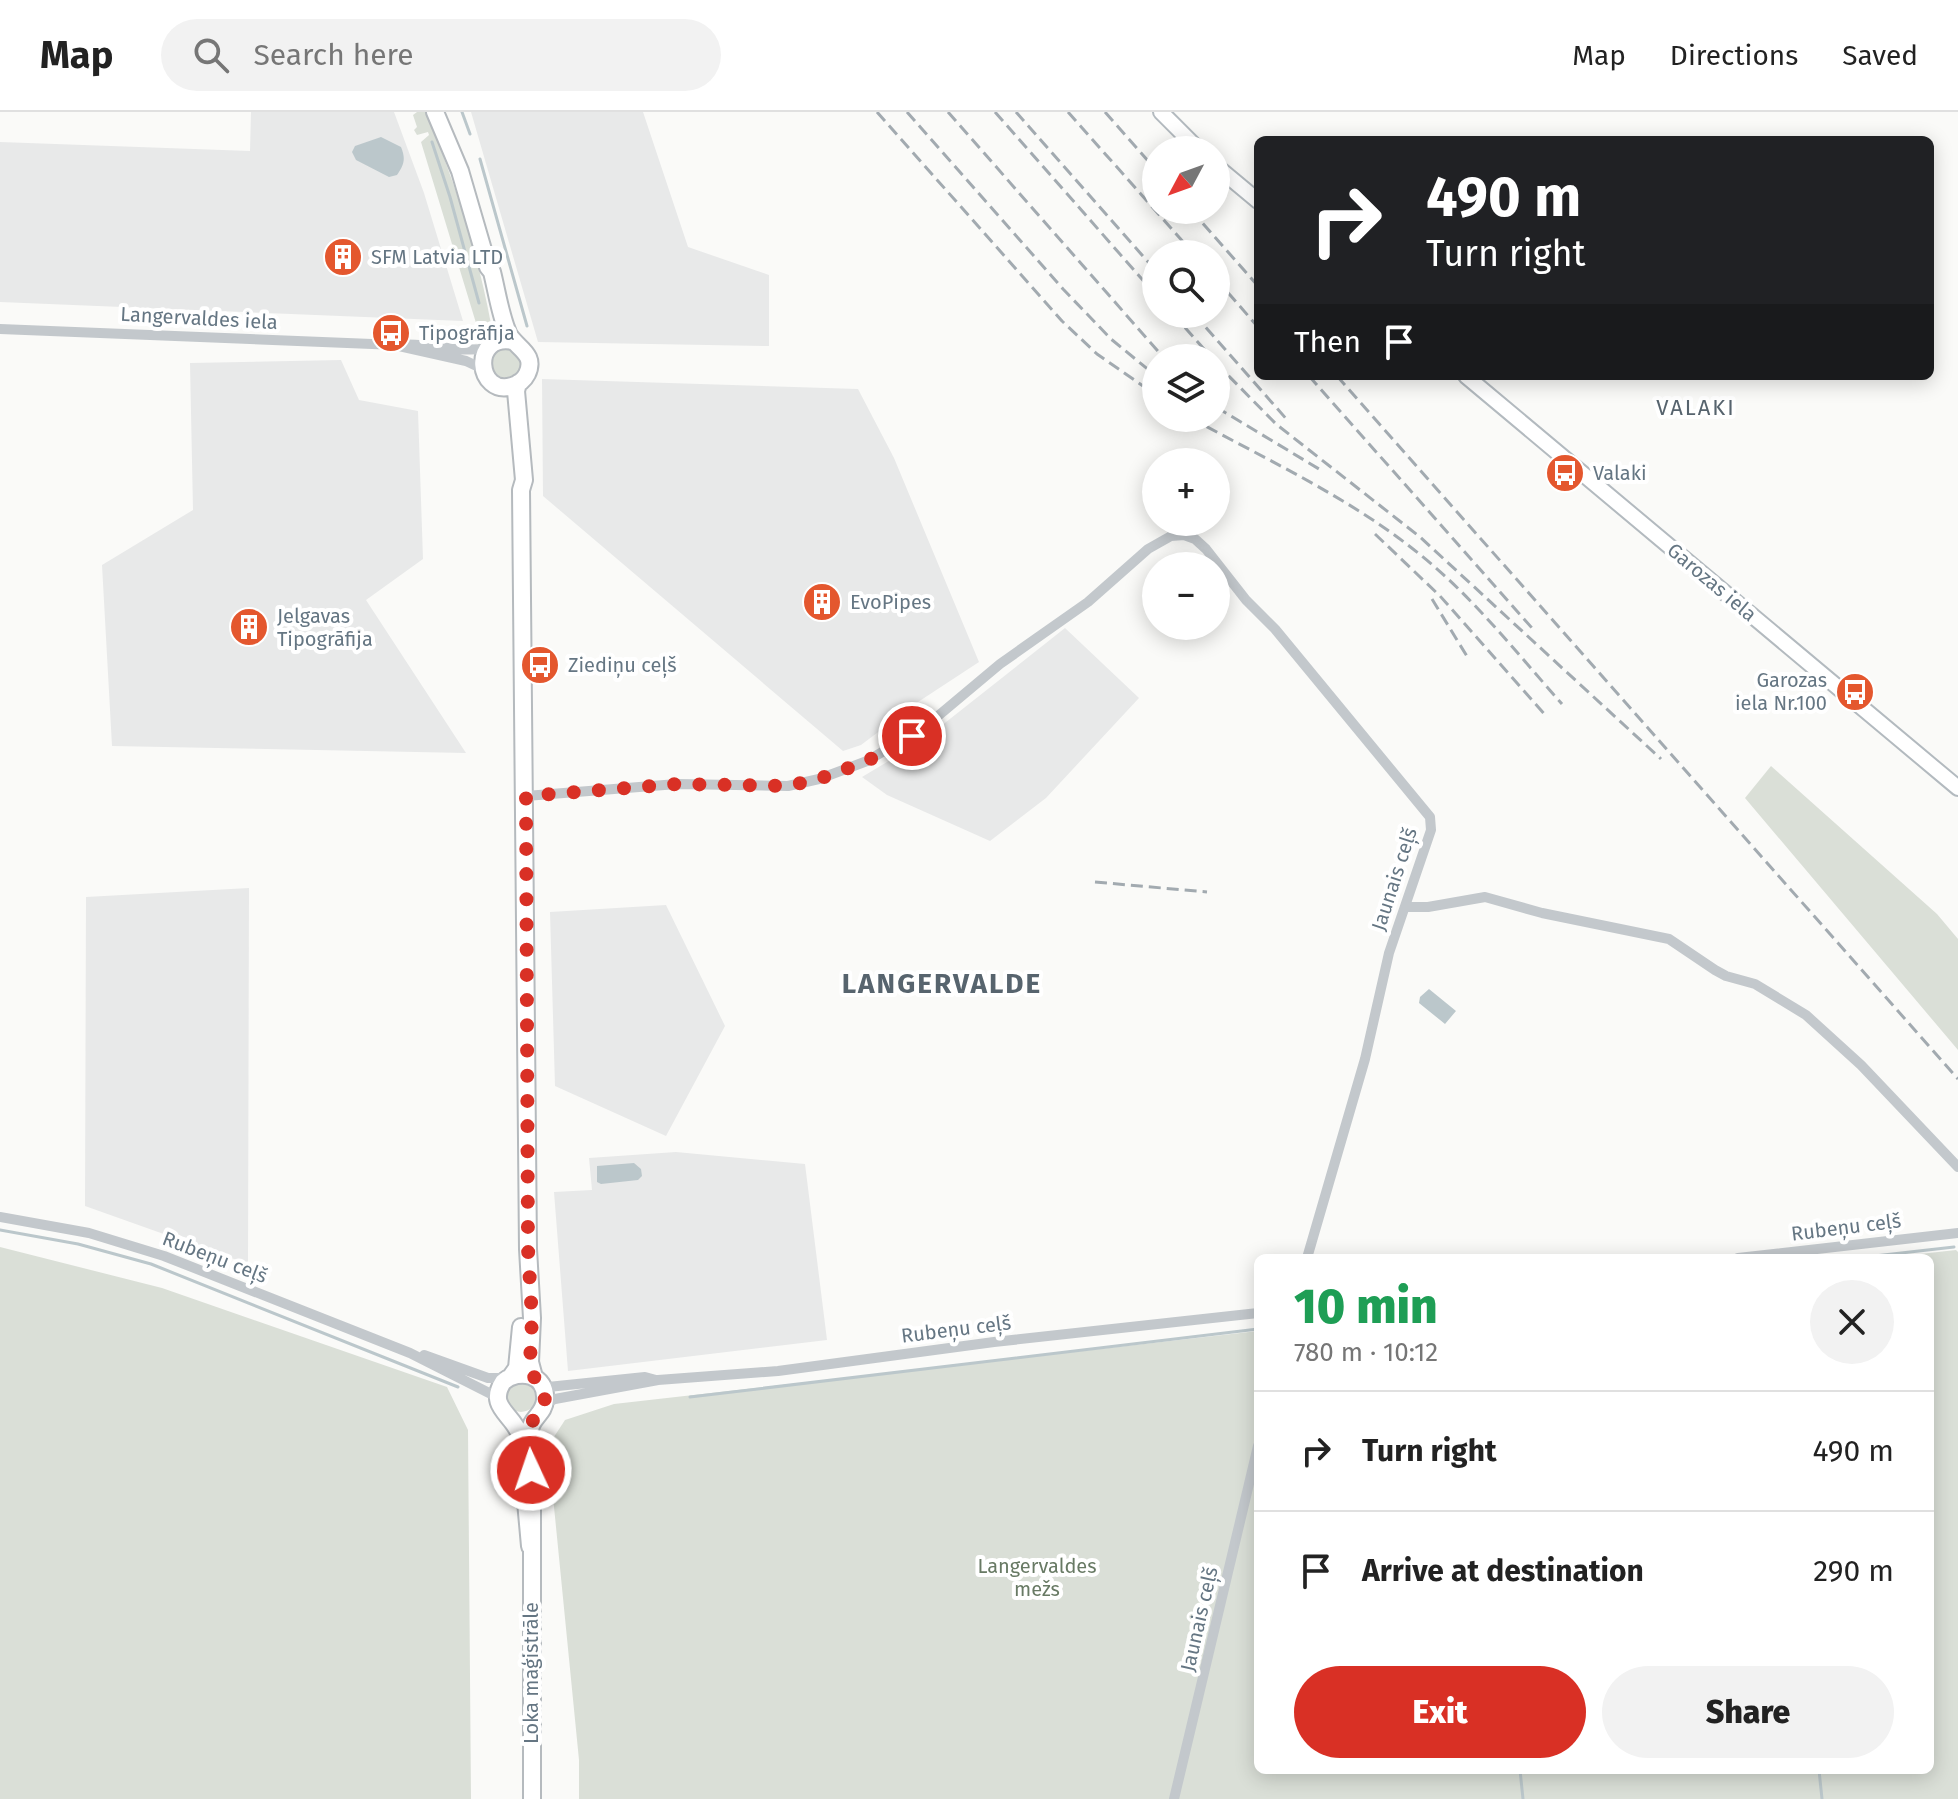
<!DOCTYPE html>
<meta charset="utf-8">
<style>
:root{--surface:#fff;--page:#f2f2f2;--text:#222;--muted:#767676;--line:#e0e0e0;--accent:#d93025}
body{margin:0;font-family:"Fira Sans",sans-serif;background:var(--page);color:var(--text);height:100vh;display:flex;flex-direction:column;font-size:30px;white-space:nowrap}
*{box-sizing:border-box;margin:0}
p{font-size:26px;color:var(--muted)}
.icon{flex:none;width:44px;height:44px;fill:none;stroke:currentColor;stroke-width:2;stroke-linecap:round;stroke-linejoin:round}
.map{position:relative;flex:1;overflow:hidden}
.drawer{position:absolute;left:1254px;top:1142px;width:680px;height:520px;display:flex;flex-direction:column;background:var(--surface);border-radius:12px;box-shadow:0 4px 20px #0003}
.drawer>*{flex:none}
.top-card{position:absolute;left:1254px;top:24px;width:680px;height:244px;border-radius:12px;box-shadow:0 4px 20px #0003;background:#202124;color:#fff;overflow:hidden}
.needle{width:52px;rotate:229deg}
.tools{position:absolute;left:1142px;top:24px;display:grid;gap:16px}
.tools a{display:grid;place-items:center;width:88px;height:88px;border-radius:50%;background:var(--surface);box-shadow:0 4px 20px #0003;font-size:40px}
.pin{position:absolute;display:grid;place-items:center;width:68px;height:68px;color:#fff;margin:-34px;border:4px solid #fff;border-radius:50%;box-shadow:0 2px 8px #0007}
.me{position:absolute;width:88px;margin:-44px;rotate:357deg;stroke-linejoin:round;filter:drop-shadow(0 0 6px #0008)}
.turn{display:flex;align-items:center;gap:28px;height:168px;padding:0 40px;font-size:36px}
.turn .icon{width:104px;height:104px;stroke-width:2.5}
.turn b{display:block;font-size:56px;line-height:68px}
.then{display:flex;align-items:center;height:76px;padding:0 40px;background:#0003;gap:16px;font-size:30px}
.round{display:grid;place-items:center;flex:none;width:84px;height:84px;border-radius:42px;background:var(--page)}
.summary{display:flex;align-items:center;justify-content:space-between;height:136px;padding:0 40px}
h1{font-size:48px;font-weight:800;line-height:60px;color:#1e9e55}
.action{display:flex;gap:16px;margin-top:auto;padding:16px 40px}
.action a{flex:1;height:92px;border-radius:48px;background:var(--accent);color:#fff;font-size:32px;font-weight:800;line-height:92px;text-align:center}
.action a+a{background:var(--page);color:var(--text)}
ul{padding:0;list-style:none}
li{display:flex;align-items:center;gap:24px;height:120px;padding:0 40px;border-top:2px solid var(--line)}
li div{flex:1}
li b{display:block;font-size:30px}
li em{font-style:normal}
header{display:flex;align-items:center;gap:48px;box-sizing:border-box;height:112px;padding:0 40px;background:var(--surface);border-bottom:2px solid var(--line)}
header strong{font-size:38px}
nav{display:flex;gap:44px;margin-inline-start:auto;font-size:28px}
.search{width:560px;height:72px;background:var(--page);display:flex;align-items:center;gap:20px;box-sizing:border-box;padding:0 28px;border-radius:44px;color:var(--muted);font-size:30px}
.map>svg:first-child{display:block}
</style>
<header>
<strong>Map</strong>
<div class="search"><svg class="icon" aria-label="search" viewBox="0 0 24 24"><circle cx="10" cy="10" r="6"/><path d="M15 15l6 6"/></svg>Search here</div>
<nav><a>Map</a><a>Directions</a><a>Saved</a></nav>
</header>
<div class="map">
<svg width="1958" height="1687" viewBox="0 0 1958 1687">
<rect width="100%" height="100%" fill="#fafaf8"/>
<path fill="#e8e9e9" d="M 251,0 L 394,0 L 424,81 L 463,209 L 0,190 L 0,30 L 250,39 Z
M 471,0 L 643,0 L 688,135 L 769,163 L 769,234 L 538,230 Z
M 341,248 L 359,288 L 418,299 L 423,447 L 366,488 L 466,641 L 112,634 L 102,453 L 193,398 L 190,251 Z
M 542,267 L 858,277 L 894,346 L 979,550 L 918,590 L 861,633 L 843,639 L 543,384 Z
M 1065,516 L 1139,586 L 1046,686 L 990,729 L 887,683 L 862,665 L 922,629 Z
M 249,776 L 248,1151 L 248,1152 L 85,1094 L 86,785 Z
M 666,793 L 725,914 L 666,1024 L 555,974 L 550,800 Z
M 676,1040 L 805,1052 L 827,1228 L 568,1259 L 554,1080 L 592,1078 L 589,1046 Z"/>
<path fill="#dadfd7" d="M 417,0 L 426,0 C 455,71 477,137 491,212 L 480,214 L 476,211 L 421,30 L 429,23 L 428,20 L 417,23 L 414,18 L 417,15 L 413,3 Z
M491 251a15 15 0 1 1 30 0a15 15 0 1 1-30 0Z
M 1771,654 L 1937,802 L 1958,827 L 1958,938 L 1745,686 Z
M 0,1135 L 162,1176 L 447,1275 L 468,1318 L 471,1687 L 0,1687 Z
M 1956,1138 L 1958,1140 L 1958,1687 L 579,1687 L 579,1648 L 548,1334 L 565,1308 L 614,1292 L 1258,1219 L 1258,1658 L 1930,1658 L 1930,1146 L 1884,1146 Z
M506 1285a15 15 0 1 1 30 0a15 15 0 1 1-30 0Z"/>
<path fill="#bbc7cb" d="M 381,25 L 401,35 C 406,47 404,53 397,63 L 389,65 L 356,48 L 352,40 L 355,34 Z
M 1429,877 L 1456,899 L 1445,912 L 1419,891 L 1420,885 Z
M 634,1051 L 641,1057 L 642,1064 L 638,1068 L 601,1072 L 597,1070 L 597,1054 Z"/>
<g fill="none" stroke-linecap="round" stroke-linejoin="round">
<path stroke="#bbc7cb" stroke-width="3" d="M 462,0 L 470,22
M 432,30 L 450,85 L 479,191
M 480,47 L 527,214
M 0,1118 L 78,1132 L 151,1152 L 458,1275
M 1857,1146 L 1954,1135
M 690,1285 L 1258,1217
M 1520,1658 L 1523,1687
M 1819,1658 L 1822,1687"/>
<g stroke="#b3babf" stroke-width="18">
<path id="secondary" d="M 1161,0 L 1199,38
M 1216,54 L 1258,89
M 1466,264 L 1958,676"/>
</g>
<g stroke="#b5babe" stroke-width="20">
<path id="primary" d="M 435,0 L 460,59 L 488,155 L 492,160 C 497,180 500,202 508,221 C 515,236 537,241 527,262 C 524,268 519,272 512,274 C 477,285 470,221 513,229
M 518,271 L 516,279 L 524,368 L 521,378 L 528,1137 L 532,1206 L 530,1250 L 534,1265
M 512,1263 L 517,1256 L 521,1215
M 530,1434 L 520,1323 C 513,1302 487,1295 503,1270 C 519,1256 547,1262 545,1288 C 544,1303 530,1305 529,1323 L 532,1388 L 532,1687"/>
</g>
<path stroke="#c3c8cc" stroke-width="10" d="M 0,217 L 397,233 C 428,229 457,242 488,236
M 399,234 L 466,249 L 483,257
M 526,684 L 677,672 L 788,674 L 819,667 L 867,649 L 926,614 L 1000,552 L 1088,490 L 1148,437 L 1171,424 L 1184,423 L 1195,427 L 1206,437 L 1246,488 L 1275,517 L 1430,705 L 1431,718 L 1389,841 L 1365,947 L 1307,1146
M 1405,795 L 1428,795 L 1485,785 L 1542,801 L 1669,827 L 1715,858 L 1726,864 L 1755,872 L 1806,903 L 1861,953 L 1958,1055
M 0,1105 L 89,1121 L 164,1144 L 410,1241 L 497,1285
M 1738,1146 L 1958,1121
M 424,1243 L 488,1266 L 507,1266
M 542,1274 L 548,1275 L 645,1265 L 656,1268
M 544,1292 L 555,1287 L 658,1268 L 778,1259 L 994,1230 L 1258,1201
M 1174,1687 L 1258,1334"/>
<use href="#secondary" stroke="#fff" stroke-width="14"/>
<use href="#primary" stroke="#fff" stroke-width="16"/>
<path stroke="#a2aab0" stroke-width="3" stroke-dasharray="12 6" stroke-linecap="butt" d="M 877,0 L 1062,209 L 1097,242 L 1156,283
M 907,0 L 1063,177 L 1111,227 L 1156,264
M 948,0 L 1164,246
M 995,0 L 1156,183
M 1016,0 L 1156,159
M 1068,0 L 1194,142
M 1105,0 L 1156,58
M 1191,98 L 1258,174
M 1216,167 L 1258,215
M 1173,202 L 1212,246
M 1194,202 L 1289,310
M 1216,251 L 1276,312 L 1420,425 L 1661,647
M 1309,264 L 1532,516
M 1337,264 L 1958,967
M 1216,295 L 1319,357
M 1191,306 C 1265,347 1346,384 1413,437 C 1469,480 1515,539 1562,592
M 1375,422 L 1440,484 L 1547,605
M 1432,487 L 1468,546
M 1095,770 L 1207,780"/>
</g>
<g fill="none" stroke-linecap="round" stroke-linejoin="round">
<path stroke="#d93025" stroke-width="14" stroke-dasharray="0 25.2" d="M 531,1358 L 530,1312 L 542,1298 L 545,1286 L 542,1274 L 534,1265 L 530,1250 L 532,1206 L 528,1137 L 526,684 L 677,672 L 788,674 L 819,667 L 867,649 L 912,624"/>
</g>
<defs>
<g id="building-disc" transform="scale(2)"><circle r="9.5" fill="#e4572e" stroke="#fff"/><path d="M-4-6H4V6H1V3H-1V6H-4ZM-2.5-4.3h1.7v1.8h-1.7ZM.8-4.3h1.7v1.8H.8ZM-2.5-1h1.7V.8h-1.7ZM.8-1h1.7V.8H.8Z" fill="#fff"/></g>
<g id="bus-disc" transform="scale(2)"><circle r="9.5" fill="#e4572e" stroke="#fff"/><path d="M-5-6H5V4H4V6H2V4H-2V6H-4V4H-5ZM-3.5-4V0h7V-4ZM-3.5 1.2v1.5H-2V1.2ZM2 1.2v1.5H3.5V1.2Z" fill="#fff"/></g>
</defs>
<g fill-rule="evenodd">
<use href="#building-disc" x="343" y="145"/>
<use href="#bus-disc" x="391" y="221"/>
<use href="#bus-disc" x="1565" y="361"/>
<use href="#building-disc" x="822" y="490"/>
<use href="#building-disc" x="249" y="515"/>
<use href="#bus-disc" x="540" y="553"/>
<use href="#bus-disc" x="1855" y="580"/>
</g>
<g text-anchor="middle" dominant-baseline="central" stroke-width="8" stroke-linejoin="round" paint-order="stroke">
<g font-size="20" fill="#657683" stroke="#fff" text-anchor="start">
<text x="371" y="145">SFM Latvia LTD</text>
<text x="419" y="221">Tipogrāfija</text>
<text x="1593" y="361">Valaki</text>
<text x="850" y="490">EvoPipes</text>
<text x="277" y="504">Jelgavas<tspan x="277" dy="23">Tipogrāfija</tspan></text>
<text x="568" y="553">Ziediņu ceļš</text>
<text x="1827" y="568" text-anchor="end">Garozas<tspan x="1827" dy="23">iela Nr.100</tspan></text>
</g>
<g font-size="20" fill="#657683" stroke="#fff">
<text transform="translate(199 206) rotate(3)">Langervaldes iela</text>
<text transform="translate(1712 470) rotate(40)">Garozas iela</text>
<text transform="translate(1394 767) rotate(-72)">Jaunais ceļš</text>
<text transform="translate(1846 1115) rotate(-7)">Rubeņu ceļš</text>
<text transform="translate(215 1145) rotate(21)">Rubeņu ceļš</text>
<text transform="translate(956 1217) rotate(-7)">Rubeņu ceļš</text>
<text transform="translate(1199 1507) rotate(-77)">Jaunais ceļš</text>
<text transform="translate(531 1561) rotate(-90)">Loka maģistrāle</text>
</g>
<g font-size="20" fill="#687a64" stroke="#fff">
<text x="1037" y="1454">Langervaldes<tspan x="1037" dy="23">mežs</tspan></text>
</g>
<g font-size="22" letter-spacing="2" fill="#57646e" stroke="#fff">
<text x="1696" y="295">VALAKI</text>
</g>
<g font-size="28" font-weight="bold" letter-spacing="2" fill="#57646e" stroke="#fff">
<text x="942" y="871">LANGERVALDE</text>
</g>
</g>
</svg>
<div class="tools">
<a><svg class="needle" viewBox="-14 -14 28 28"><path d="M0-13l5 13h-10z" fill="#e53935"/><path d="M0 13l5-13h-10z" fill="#767676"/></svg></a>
<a><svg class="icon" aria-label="search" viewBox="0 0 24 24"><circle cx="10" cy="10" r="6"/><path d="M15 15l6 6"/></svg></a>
<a><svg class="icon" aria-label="layers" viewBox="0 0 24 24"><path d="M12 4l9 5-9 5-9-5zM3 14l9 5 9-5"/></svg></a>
<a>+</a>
<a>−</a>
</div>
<div class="pin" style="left:912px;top:624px;background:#d93025"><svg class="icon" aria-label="arrive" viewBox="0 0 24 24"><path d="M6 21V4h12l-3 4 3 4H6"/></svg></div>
<svg class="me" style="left:531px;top:1358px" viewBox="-20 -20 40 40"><circle r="17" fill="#d93025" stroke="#fff" stroke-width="3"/><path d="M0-11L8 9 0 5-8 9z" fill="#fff"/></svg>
<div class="top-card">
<div class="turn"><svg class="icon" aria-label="right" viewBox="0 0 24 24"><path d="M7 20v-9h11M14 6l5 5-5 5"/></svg><div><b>490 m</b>Turn right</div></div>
<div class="then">Then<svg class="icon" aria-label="arrive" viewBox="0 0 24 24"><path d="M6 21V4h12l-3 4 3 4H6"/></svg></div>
</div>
<section class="drawer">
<div class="summary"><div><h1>10 min</h1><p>780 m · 10:12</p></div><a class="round"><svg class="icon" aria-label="close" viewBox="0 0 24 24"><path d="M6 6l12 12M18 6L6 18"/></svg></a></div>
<ul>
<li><svg class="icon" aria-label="right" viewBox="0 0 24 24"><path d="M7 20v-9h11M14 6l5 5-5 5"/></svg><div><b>Turn right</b></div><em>490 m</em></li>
<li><svg class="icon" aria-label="arrive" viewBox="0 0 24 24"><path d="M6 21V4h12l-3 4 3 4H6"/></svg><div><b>Arrive at destination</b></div><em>290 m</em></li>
</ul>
<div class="action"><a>Exit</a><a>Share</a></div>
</section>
</div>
